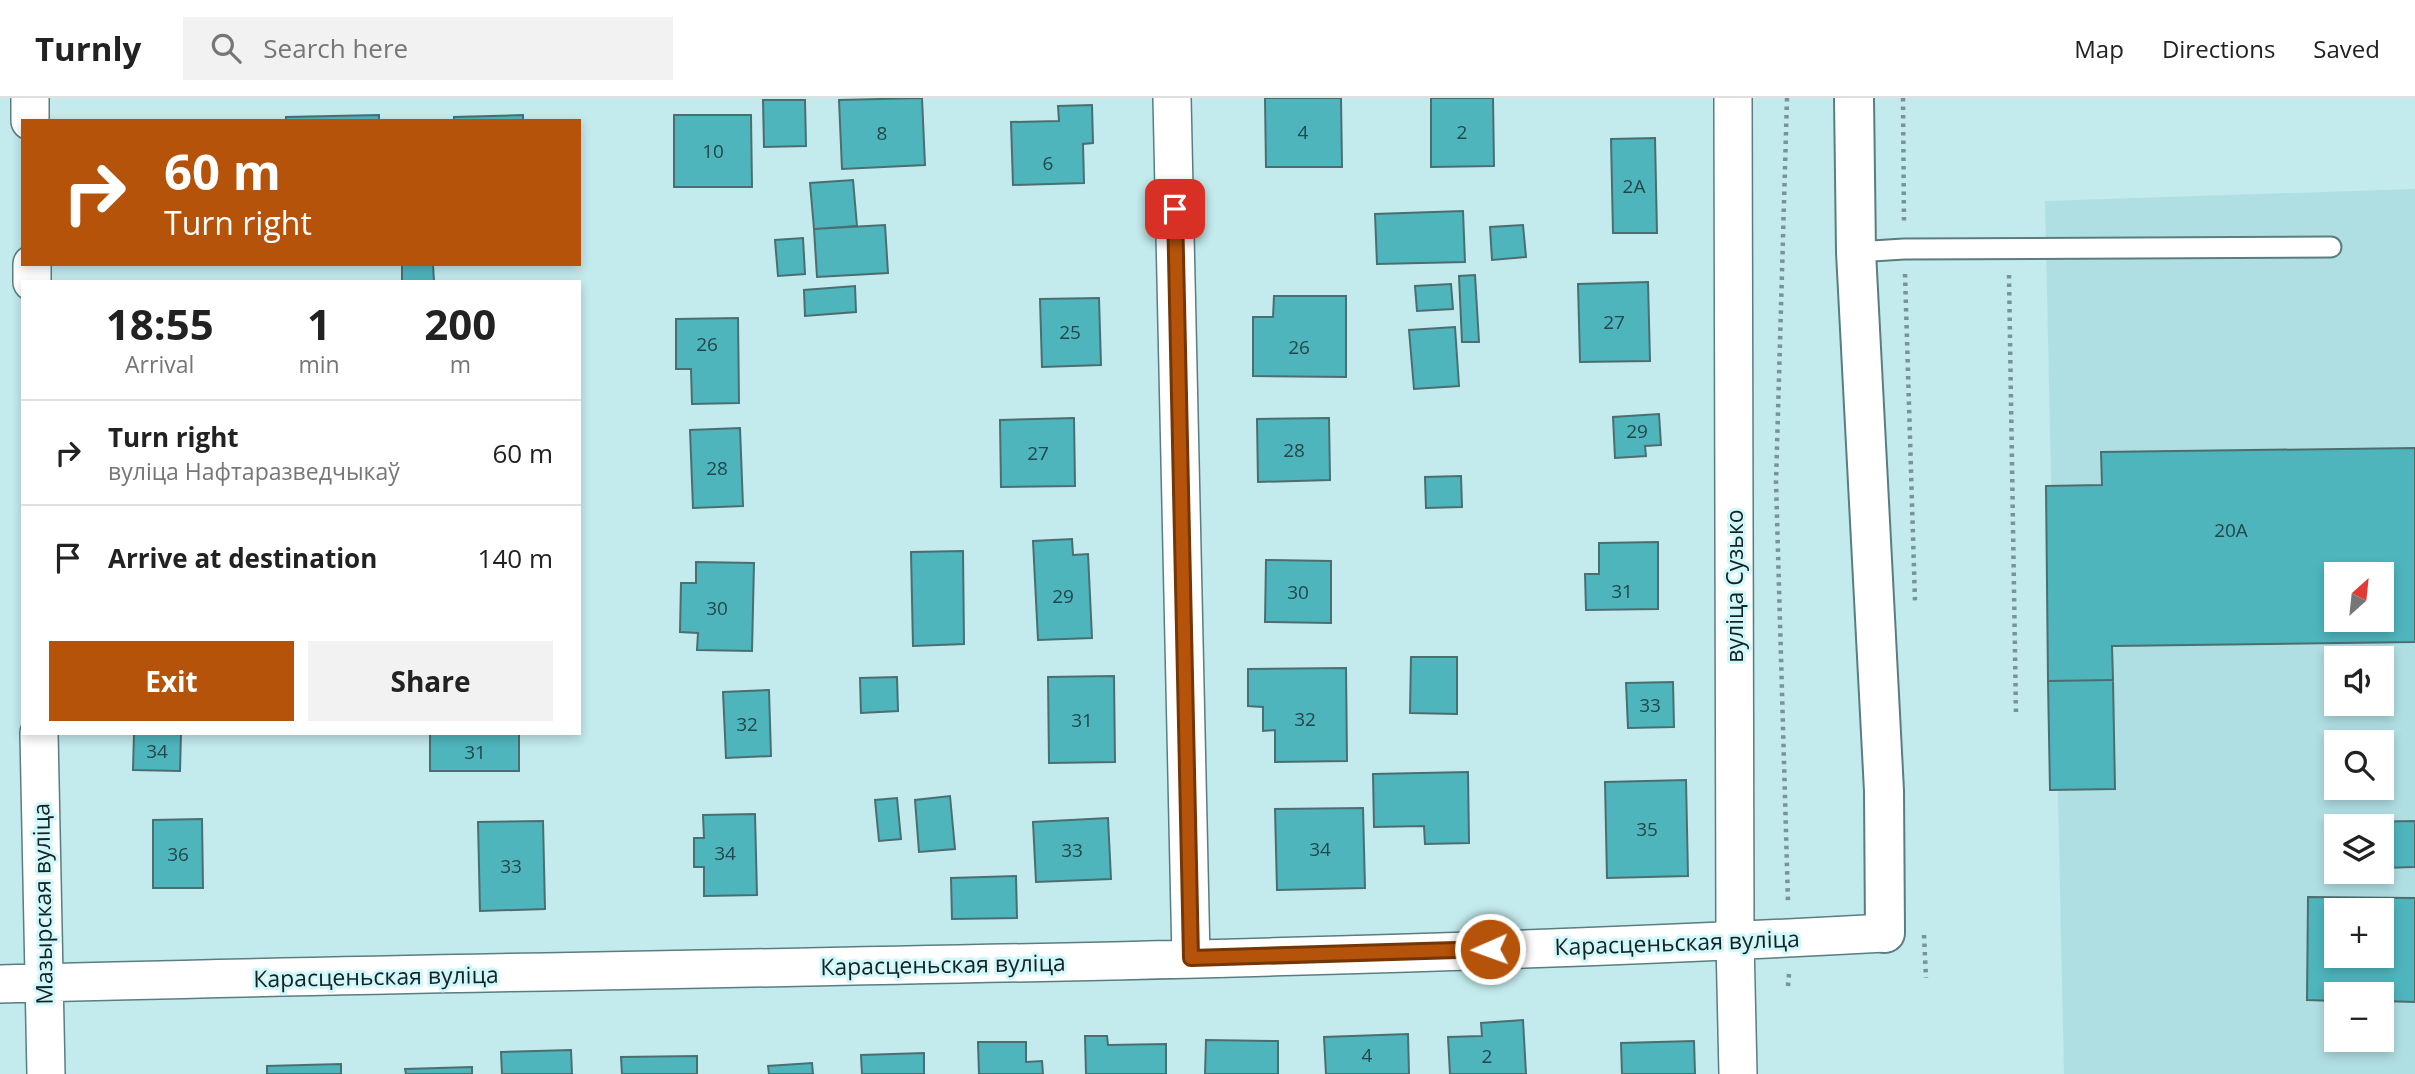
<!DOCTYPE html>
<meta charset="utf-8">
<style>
:root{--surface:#fff;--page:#f2f2f2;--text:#222;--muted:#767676;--line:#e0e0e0;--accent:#b45309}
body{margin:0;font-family:"Open Sans",sans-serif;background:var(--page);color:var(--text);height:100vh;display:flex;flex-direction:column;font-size:26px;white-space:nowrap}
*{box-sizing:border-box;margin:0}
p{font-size:23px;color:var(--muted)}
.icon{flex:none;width:38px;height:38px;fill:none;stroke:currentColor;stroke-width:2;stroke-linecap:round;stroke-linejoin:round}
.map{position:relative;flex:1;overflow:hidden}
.drawer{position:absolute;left:21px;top:182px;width:560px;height:455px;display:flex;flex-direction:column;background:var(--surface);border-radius:0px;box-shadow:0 4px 10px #0003}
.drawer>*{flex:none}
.guide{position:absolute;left:21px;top:21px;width:560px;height:147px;border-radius:0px;box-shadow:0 4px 10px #0003;background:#b45309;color:#fff;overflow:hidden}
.needle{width:46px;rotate:27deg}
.buttons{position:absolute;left:2324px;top:464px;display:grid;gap:14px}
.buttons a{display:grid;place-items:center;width:70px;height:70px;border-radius:0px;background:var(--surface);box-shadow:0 4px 10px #0003;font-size:35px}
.pin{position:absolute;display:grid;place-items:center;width:60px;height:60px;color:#fff;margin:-30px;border-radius:14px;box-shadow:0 4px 10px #0006}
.me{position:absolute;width:77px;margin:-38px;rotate:268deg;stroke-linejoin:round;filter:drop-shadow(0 0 5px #0008)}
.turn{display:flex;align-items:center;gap:24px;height:147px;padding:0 28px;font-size:32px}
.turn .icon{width:91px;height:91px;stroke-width:2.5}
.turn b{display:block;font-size:49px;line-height:60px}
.eta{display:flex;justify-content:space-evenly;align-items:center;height:119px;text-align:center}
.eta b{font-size:42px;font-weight:700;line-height:49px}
.cta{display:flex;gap:14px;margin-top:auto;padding:14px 28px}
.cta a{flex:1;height:80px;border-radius:0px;background:var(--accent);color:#fff;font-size:28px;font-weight:700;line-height:80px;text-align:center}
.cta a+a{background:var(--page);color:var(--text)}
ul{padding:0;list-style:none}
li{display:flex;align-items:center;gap:21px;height:105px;padding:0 28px;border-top:2px solid var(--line)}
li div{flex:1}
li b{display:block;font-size:26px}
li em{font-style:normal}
header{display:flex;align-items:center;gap:42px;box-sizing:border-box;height:98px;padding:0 35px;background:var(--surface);border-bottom:2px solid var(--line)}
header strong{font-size:33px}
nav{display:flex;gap:38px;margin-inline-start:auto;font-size:24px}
.search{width:490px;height:63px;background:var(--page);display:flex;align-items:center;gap:18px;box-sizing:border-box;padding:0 24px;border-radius:0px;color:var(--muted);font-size:26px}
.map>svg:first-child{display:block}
</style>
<header>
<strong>Turnly</strong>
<div class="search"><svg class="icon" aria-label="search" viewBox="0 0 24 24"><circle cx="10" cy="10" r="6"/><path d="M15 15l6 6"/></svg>Search here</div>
<nav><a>Map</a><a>Directions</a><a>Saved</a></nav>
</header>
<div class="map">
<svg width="2415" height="976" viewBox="0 0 2415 976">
<rect width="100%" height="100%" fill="#c3eaed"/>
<path fill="#b0dfe3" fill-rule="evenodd" d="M 2415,91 L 2415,976 L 2064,976 L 2045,103 ZM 2336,476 L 2382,476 L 2382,522 L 2336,522 ZM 2336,560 L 2382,560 L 2382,606 L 2336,606 ZM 2336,644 L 2382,644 L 2382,690 L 2336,690 ZM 2336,728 L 2382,728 L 2382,774 L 2336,774 ZM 2336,812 L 2382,812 L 2382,858 L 2336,858 ZM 2336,896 L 2382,896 L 2382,942 L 2336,942 Z"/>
<path fill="#4fb5bd" stroke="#4b6e71" stroke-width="2" fill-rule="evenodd" d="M 922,0 L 925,67 L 842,71 L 839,2 Z
M 1265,0 L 1341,0 L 1342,69 L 1266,69 Z
M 1431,0 L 1493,0 L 1494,68 L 1431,69 Z
M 763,2 L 805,2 L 806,48 L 764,49 Z
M 1092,7 L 1093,45 L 1083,46 L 1084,85 L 1013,87 L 1011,24 L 1059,23 L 1058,8 Z
M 379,17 L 379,23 L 286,23 L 286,19 Z
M 523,17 L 523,23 L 454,23 L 454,19 Z
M 674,17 L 751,17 L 752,89 L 674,89 Z
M 1655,40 L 1657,135 L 1613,135 L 1611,41 Z
M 853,82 L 857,128 L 814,131 L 810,85 Z
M 1463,113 L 1465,164 L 1377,166 L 1375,116 Z
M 885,127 L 888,175 L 817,179 L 814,131 Z
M 1523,127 L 1526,159 L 1492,162 L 1490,129 Z
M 803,140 L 805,176 L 778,178 L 775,142 Z
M 402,166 L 433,166 L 434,184 L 402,184 Z
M 1475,177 L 1479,244 L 1462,244 L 1459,178 Z
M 1648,184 L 1650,263 L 1580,264 L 1578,186 Z
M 1451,186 L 1453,211 L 1417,213 L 1415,188 Z
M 855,188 L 856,214 L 805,218 L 804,192 Z
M 1274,198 L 1346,198 L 1346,279 L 1253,278 L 1253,219 L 1273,219 Z
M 1099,200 L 1101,267 L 1042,269 L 1040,201 Z
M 738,220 L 739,305 L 692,306 L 691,271 L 676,271 L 676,221 Z
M 1455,229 L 1459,288 L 1414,291 L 1409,232 Z
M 1659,316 L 1661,347 L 1645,348 L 1646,358 L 1615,360 L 1613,319 Z
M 1074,320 L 1075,388 L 1001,389 L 1000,322 Z
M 1329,320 L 1330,382 L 1258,384 L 1257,321 Z
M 740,330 L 743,408 L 693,410 L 690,332 Z
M 2415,350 L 2415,544 L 2112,548 L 2113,582 L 2048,583 L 2046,388 L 2102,387 L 2101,354 ZM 2336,476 L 2382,476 L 2382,522 L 2336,522 Z
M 1461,378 L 1462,409 L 1426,410 L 1425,379 Z
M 1072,441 L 1073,457 L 1088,456 L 1092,540 L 1038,542 L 1033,443 Z
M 1658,444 L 1658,511 L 1586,512 L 1585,476 L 1599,476 L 1599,445 Z
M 963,453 L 964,546 L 913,548 L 911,454 Z
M 1266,462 L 1331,463 L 1331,525 L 1265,524 Z
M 696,464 L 754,465 L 752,553 L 697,552 L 698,535 L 680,534 L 681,485 L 696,485 Z
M 1411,559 L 1457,559 L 1457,616 L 1410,615 Z
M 1346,570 L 1347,663 L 1275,664 L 1275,632 L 1263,633 L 1263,609 L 1248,608 L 1248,571 Z
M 1114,578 L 1115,664 L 1049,665 L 1048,579 Z
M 897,579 L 898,613 L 861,615 L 860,580 Z
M 2113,582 L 2115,691 L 2050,692 L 2048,583 Z
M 1673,584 L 1674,629 L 1628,630 L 1626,585 Z
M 769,592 L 771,658 L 726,660 L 723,594 Z
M 134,635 L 181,635 L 180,673 L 133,672 Z
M 430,635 L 519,635 L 519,673 L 430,673 Z
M 1468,674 L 1469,745 L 1425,746 L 1424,728 L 1374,729 L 1373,676 Z
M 1686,682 L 1688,778 L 1607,780 L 1605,684 Z
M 950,698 L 955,751 L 919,754 L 915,702 Z
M 897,700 L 901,741 L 879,743 L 875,702 Z
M 1363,710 L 1365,790 L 1277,792 L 1275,711 Z
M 755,716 L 757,797 L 704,798 L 704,769 L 694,769 L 694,740 L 704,740 L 703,717 Z
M 1108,720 L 1111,781 L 1036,784 L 1033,724 Z
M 202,721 L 203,790 L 153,790 L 153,722 Z
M 543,723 L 545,811 L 480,813 L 478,724 Z
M 2415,723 L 2415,769 L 2382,770 L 2382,728 L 2356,728 L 2356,724 Z
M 1016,778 L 1017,820 L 952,821 L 951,780 Z
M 2308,799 L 2415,800 L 2415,904 L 2382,903 L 2382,896 L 2336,896 L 2336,903 L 2307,902 ZM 2336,812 L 2382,812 L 2382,858 L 2336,858 Z
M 1523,922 L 1526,976 L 1450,976 L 1448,939 L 1482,938 L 1481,925 Z
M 1408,936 L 1409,976 L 1326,976 L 1324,939 Z
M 1085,938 L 1107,938 L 1108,947 L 1166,946 L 1166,976 L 1086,976 Z
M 1206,942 L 1278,943 L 1278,976 L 1205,976 Z
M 1694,943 L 1695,976 L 1622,976 L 1621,945 Z
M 978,944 L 1026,944 L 1026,964 L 1042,963 L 1043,976 L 979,976 Z
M 571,952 L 572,976 L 502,976 L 501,954 Z
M 924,955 L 924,976 L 862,976 L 861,957 Z
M 697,958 L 697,976 L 622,976 L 621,959 Z
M 812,965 L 813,976 L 769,976 L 768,968 Z
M 341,966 L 341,976 L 267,976 L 267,968 Z
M 472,969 L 472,976 L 406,976 L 405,971 Z"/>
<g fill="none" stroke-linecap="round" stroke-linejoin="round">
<g stroke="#5a7d80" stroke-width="23">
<path id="lane" d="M 1856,154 L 1904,151 L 2331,149"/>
</g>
<g stroke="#5a7d80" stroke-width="40">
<path id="street" d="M 30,0 L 30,23
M 1172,0 L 1191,860
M 1733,0 L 1735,843 L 1738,976
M 32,166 L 32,184
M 39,635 L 46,976
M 0,886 C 628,868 1257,869 1885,835"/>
</g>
<g stroke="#5a7d80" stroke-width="42">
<path id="secondary" d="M 1854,0 L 1856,154 L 1884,693 L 1885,835"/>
</g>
<path stroke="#789496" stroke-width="4.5" stroke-dasharray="3.5 5" stroke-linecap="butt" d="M 1787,0 L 1776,384 L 1788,804
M 1903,0 L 1904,125
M 1905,176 L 1915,503
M 2009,177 L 2016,617
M 1924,837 L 1926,880
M 1788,888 L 1789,876"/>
<use href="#lane" stroke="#fff" stroke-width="19"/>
<use href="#street" stroke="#fff" stroke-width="37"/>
<use href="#secondary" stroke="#fff" stroke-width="38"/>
</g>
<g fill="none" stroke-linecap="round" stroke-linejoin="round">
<g stroke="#753606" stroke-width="18">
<path id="route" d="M 1175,111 L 1191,860 L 1490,851"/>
</g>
<use href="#route" stroke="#b45309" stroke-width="12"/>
</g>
<g text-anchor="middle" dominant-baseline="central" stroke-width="6" stroke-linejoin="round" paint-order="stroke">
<g font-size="19" fill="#23474a">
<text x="1303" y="34">4</text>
<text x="1462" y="34">2</text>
<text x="882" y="35">8</text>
<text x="713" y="53">10</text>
<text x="1048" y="65">6</text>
<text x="1634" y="88">2А</text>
<text x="1614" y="224">27</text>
<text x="1070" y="234">25</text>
<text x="707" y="246">26</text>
<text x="1299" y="249">26</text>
<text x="1637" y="333">29</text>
<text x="1294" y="352">28</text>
<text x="1038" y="355">27</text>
<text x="717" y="370">28</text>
<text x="2231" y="432">20А</text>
<text x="1622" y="493">31</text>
<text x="1298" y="494">30</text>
<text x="1063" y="498">29</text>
<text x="717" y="510">30</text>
<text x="1650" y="607">33</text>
<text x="1305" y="621">32</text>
<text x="1082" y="622">31</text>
<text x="747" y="626">32</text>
<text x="157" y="653">34</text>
<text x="475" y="654">31</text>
<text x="1647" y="731">35</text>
<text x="1320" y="751">34</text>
<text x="1072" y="752">33</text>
<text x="725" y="755">34</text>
<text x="178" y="756">36</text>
<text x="511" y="768">33</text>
<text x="1367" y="957">4</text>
<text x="1487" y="958">2</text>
</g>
<g font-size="23" fill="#142223" stroke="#d0f7fa">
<text transform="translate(1734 488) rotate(-90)">вуліца Сузько</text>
<text transform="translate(42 806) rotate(-91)">Мазырская вуліца</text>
<text transform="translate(1677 844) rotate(-2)">Карасценьская вуліца</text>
<text transform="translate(943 866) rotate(-1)">Карасценьская вуліца</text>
<text transform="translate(376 878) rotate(-1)">Карасценьская вуліца</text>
</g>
</g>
</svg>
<div class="buttons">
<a><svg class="needle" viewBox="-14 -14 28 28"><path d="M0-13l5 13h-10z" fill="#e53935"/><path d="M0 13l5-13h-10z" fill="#767676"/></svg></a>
<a><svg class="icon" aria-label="sound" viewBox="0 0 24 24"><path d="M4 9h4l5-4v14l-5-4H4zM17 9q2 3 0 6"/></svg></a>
<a><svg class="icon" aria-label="search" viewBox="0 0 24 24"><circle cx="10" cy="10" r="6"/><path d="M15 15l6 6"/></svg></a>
<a><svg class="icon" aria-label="layers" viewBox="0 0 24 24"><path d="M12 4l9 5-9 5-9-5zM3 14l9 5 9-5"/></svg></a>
<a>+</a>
<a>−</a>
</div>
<div class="pin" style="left:1175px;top:111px;background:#d93025"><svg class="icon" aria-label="arrive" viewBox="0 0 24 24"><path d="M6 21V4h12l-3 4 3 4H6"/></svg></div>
<svg class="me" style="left:1490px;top:851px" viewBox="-20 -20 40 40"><circle r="17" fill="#b45309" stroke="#fff" stroke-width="3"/><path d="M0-11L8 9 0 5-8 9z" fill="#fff"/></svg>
<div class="guide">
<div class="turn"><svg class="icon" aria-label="right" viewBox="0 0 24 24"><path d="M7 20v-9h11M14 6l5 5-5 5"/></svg><div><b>60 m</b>Turn right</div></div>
</div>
<section class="drawer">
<div class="eta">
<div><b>18:55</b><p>Arrival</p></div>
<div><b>1</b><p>min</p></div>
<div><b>200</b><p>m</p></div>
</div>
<ul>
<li><svg class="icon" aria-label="right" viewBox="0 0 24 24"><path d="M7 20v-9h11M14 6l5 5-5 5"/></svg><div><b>Turn right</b><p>вуліца Нафтаразведчыкаў</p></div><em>60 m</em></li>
<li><svg class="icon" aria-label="arrive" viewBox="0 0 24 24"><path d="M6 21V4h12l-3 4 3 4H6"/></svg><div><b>Arrive at destination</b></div><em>140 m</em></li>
</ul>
<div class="cta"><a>Exit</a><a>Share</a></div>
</section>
</div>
